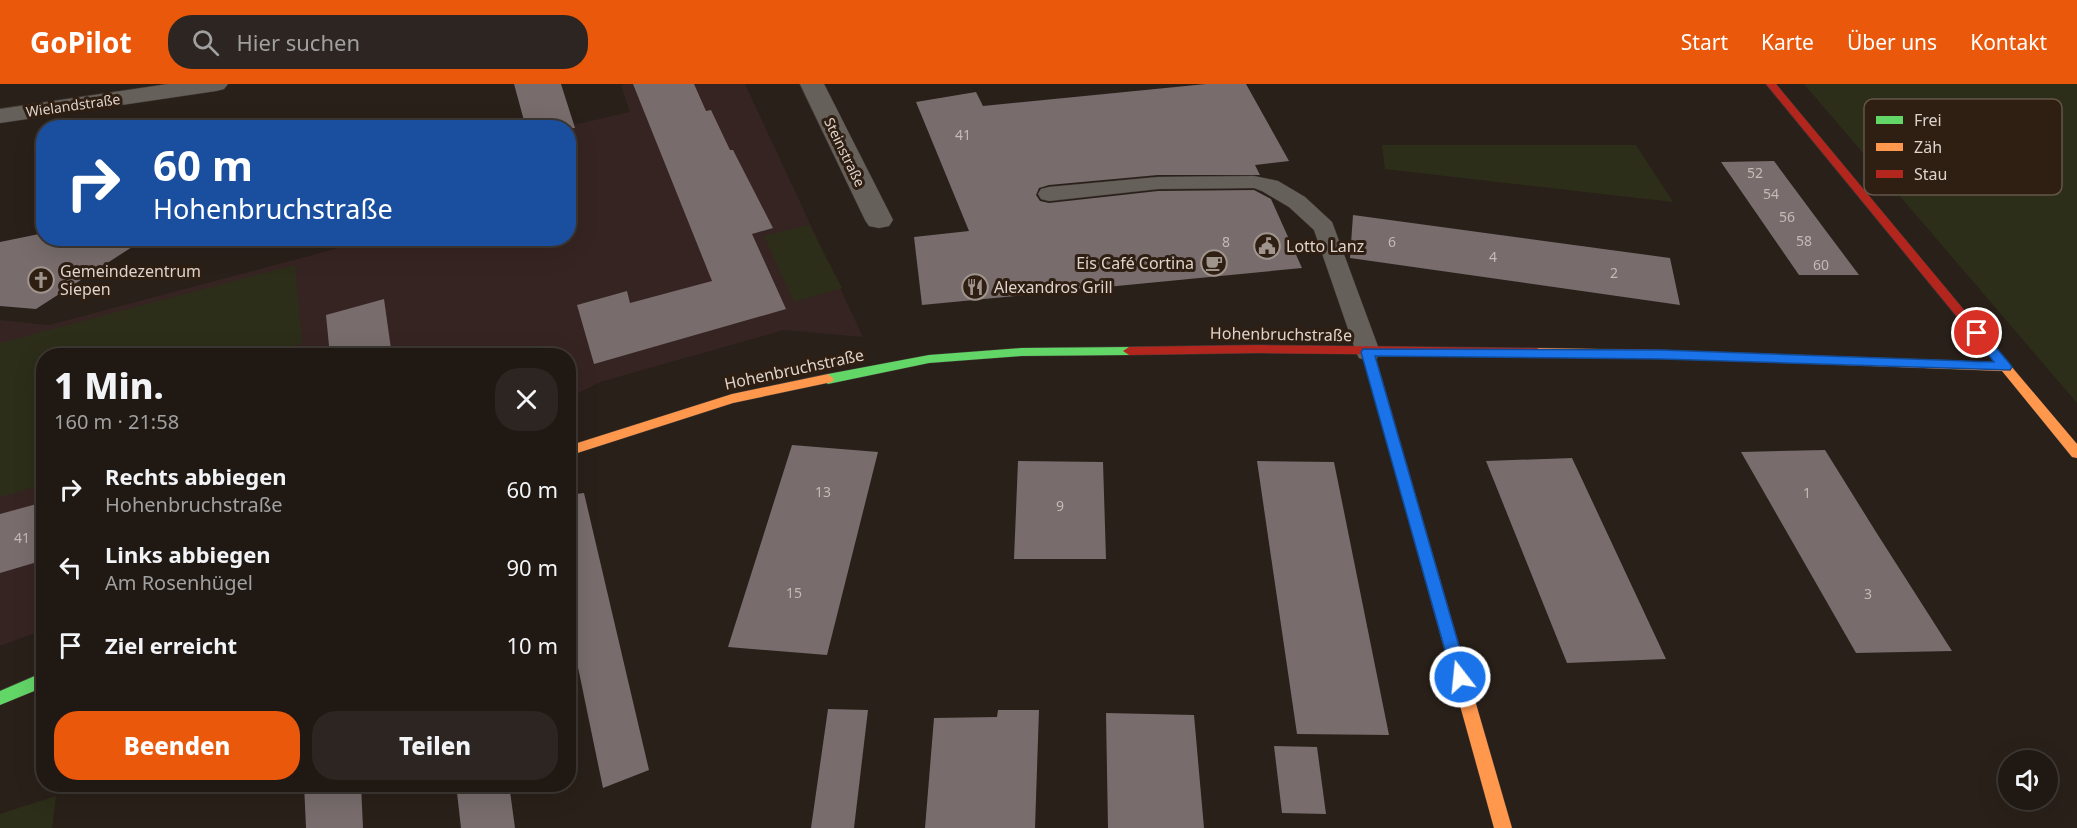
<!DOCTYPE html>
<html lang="de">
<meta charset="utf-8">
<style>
:root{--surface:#1f1813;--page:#2c2521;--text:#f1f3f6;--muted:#a1a0a0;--line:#3c3733;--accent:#ea580c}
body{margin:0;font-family:"Noto Sans",sans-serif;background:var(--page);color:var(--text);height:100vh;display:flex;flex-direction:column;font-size:22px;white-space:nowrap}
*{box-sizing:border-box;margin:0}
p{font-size:20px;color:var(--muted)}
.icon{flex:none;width:33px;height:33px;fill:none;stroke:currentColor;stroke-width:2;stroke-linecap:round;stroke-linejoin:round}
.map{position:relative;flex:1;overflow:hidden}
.panel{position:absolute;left:36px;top:264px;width:540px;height:444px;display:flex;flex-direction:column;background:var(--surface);border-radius:24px;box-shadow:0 6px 24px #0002,0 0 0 2px var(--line)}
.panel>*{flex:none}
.top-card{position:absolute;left:36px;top:36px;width:540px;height:126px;border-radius:24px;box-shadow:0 6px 24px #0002,0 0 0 2px var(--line);background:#1a4fa0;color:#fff;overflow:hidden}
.controls{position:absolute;left:1998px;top:666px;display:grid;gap:12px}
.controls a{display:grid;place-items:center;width:60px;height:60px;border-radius:50%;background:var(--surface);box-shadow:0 6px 24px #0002,0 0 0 2px var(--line);font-size:30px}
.pin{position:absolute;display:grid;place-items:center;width:51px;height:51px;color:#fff;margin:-26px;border:3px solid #fff;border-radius:50%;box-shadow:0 2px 6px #0007}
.me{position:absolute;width:66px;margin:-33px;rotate:344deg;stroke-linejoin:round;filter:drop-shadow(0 0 4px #0008)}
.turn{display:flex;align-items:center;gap:21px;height:126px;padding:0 18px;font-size:27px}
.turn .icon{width:78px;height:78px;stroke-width:2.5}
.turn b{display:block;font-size:42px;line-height:51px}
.round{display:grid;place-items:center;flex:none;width:63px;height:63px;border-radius:24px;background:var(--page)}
.overview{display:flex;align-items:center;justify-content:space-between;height:102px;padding:0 18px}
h1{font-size:36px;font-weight:800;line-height:45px}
.action{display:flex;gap:12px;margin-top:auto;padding:12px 18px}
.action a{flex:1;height:69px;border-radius:24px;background:var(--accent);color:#fff;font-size:24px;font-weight:800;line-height:69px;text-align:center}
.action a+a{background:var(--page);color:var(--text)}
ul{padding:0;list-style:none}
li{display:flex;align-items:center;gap:18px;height:78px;padding:0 18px}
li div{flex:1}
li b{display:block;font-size:22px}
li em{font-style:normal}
header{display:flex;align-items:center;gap:36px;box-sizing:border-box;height:84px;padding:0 30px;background:var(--accent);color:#fff}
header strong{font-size:28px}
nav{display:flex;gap:33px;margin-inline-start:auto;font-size:21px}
.search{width:420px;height:54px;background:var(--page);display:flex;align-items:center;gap:15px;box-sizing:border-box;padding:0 21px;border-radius:24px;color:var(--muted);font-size:22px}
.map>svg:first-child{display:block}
</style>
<header>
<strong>GoPilot</strong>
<div class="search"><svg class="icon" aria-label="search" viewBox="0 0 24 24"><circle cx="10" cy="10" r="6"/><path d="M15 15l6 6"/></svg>Hier suchen</div>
<nav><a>Start</a><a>Karte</a><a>Über uns</a><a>Kontakt</a></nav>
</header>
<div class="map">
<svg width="2077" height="744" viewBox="0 0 2077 744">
<rect width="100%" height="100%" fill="#292019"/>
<path fill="#362422" d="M 627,0 L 745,0 L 863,253 L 784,246 L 600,298 L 569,314 L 568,272 L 44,272 L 43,546 L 0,562 L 0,236 L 49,241 L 372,155 L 568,154 L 568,44 L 564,43 L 630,28 L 621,1 Z"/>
<path fill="#2d2e19" d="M 1804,0 L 2077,0 L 2077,319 Z
M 1382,61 L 1636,61 L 1673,118 L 1385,85 Z
M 809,141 L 842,204 L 794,218 L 764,152 Z
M 295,181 L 302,260 L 264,272 L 44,272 L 43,401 L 0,413 L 0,259 Z
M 56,712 L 52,744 L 0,744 L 0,730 Z"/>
<path fill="#786c6c" d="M 514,0 L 561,0 L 575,44 L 526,44 Z
M 633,0 L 694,0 L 706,27 L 711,26 L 730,66 L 733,66 L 773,144 L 752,150 L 786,225 L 594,280 L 577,221 L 627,207 L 630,219 L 712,197 Z
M 1206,0 L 1246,0 L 1289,77 L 1255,81 L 1260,91 L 1158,91 L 1049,101 L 1039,104 L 1036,111 L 1040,117 L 1049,119 L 1158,107 L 1254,106 L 1271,115 L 1302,184 L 922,221 L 914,153 L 969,147 L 916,18 L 976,8 L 983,22 Z
M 1774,77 L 1823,143 L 1859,191 L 1799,191 L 1721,78 Z
M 1353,131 L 1670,174 L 1680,221 L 1350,174 Z
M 44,149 L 44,154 L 146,154 L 36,225 L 0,222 L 0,158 Z
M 384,215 L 392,272 L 330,272 L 326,231 Z
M 792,361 L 878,368 L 827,571 L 728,563 Z
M 1825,366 L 1876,448 L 1952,567 L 1856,569 L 1741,368 Z
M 1572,374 L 1666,575 L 1567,579 L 1486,377 Z
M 1018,377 L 1103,378 L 1106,475 L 1014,475 Z
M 1257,377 L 1334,378 L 1389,651 L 1297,650 Z
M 584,409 L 649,686 L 603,704 L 568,535 L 568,411 Z
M 44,418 L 44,476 L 0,489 L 0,430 Z
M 828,625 L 868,626 L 854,744 L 811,744 Z
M 998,626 L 1039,626 L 1035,744 L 925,744 L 934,634 L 997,633 Z
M 1106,629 L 1194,631 L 1204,744 L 1108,744 Z
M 1274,662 L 1317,663 L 1326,730 L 1282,729 Z
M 304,700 L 361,700 L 363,744 L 306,744 Z
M 456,700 L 509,700 L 515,744 L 461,744 Z"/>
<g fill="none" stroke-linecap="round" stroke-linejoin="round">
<g stroke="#423a36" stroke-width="1">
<path id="lane" d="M 1254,92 L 1278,97 L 1305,113 L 1332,138 L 1380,268 L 1377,274 L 1368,277 L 1359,274 L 1356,268 L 1314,146 L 1289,123 L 1262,107 L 1254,104 L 1158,105 L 1049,117 L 1041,115 L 1038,110 L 1041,105 L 1049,103 L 1158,93 Z"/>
</g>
<g stroke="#423a36" stroke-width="1">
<path id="street" d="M 168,0 L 228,0 L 224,5 L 216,7 L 0,39 L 0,25 Z
M 800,0 L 824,0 L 893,136 L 889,142 L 879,144 L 869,142 L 865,136 Z"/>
</g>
<g stroke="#423a36" stroke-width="1">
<path id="fast" d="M 1129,263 L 1135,267 L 1129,271 L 1021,272 L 929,279 L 828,300 L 822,295 L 828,290 L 929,271 L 1021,264 Z
M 44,588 L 44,603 L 0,621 L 0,607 Z"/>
</g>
<g stroke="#423a36" stroke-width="1">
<path id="slow" d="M 1985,255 L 1989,256 L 2077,360 L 2077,374 L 2072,373 L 2002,287 L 1662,274 L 1537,272 L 1531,268 L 1537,264 L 1662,266 L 1994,278 L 1979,259 Z
M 1368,264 L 1374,268 L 1512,744 L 1494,744 L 1362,268 Z
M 828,290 L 834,295 L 832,298 L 733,319 L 568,372 L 568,362 L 732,310 Z"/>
</g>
<g stroke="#423a36" stroke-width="1">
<path id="jam" d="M 1766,0 L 1776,0 L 1989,256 L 1991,259 L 1989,262 L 1981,262 Z
M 1258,261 L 1537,264 L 1543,268 L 1537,272 L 1258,269 L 1129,271 L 1123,267 L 1129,263 Z"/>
</g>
<use href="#lane" fill="#66605a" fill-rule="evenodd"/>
<use href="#street" fill="#66605a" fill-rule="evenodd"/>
<use href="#fast" fill="#63d668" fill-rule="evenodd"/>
<use href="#slow" fill="#ff974d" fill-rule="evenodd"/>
<use href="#jam" fill="#b3261e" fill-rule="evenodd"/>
</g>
<path fill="#1a73e8" stroke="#114b97" stroke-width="1.5" d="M 1977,245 L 1981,246 L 2010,280 L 2012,283 L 2010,286 L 1662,275 L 1375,272 L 1468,593 L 1465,598 L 1460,600 L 1454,598 L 1361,268 L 1363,265 L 1662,266 L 1994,278 L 1971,249 Z"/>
<defs>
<g id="civic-ring" transform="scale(1.35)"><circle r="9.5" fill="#2f1f13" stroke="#9f958d" stroke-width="1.5"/><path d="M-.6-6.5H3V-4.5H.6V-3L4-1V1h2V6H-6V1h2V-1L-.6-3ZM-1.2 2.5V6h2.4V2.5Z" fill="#9f958d"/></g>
<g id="cafe-ring" transform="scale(1.35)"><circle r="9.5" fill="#2f1f13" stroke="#9f958d" stroke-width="1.5"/><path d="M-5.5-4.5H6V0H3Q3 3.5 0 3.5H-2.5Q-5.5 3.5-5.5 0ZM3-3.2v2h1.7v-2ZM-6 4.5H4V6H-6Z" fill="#9f958d"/></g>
<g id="church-ring" transform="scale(1.35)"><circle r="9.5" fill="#2f1f13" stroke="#9f958d" stroke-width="1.5"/><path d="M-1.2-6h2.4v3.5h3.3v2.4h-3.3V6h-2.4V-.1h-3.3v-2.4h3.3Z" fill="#9f958d"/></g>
<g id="restaurant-ring" transform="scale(1.35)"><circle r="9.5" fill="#2f1f13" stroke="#9f958d" stroke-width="1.5"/><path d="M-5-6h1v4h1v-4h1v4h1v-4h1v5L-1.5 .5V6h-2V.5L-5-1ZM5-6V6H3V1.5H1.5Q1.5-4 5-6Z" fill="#9f958d"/></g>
</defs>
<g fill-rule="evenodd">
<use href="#civic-ring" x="1267" y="162"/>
<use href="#cafe-ring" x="1214" y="179"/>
<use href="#church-ring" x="41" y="196"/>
<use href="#restaurant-ring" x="975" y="203"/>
</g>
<g text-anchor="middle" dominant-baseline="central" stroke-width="6" stroke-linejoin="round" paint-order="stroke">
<g font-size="14" fill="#dfd4cc" stroke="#2f1f13">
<text transform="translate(73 21) rotate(-8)">Wielandstraße</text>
<text transform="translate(845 68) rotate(64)">Steinstraße</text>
</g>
<g font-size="14" fill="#c5bab4">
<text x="963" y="50">41</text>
<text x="1755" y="88">52</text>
<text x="1771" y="109">54</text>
<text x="1787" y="132">56</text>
<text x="1804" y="156">58</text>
<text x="1226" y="157">8</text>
<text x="1392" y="157">6</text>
<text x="1493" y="172">4</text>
<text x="1821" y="180">60</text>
<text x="1614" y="188">2</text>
<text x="823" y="407">13</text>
<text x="1807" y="408">1</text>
<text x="1060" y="421">9</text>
<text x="22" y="453">41</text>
<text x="794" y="508">15</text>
<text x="1868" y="509">3</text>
</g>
<g font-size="16" fill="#dfd4cc" stroke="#2f1f13" text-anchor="start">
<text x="1286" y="162">Lotto Lanz</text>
<text x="1194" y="179" text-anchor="end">Eis Café Cortina</text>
<text x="60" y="187">Gemeindezentrum<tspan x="60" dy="18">Siepen</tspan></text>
<text x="994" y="203">Alexandros Grill</text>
</g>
<g font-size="16" fill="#dfd4cc" stroke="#2f1f13">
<text transform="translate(1281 250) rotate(1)">Hohenbruchstraße</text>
<text transform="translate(794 285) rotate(-12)">Hohenbruchstraße</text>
</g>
</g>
<rect x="1864" y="15" width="198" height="96" rx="9" fill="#2f1f13" stroke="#64554a" stroke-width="1.5"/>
<rect x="1876" y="32" width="27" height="8" fill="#63d668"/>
<rect x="1876" y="59" width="27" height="8" fill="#ff974d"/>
<rect x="1876" y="86" width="27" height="8" fill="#b3261e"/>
<g font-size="16" fill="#dfd4cc">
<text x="1914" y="42">Frei</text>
<text x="1914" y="69">Zäh</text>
<text x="1914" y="96">Stau</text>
</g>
</svg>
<div class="controls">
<a><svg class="icon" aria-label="sound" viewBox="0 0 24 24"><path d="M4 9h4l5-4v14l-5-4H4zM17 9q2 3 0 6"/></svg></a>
</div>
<div class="pin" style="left:1977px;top:249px;background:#d93025"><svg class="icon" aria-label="arrive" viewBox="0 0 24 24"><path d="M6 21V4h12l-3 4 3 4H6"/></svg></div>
<svg class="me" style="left:1460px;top:593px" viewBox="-20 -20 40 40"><circle r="17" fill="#1a73e8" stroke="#fff" stroke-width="3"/><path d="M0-11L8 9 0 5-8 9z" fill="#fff"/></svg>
<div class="top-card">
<div class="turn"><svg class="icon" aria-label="right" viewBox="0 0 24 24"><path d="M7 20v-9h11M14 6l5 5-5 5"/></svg><div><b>60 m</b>Hohenbruchstraße</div></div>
</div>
<section class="panel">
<div class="overview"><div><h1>1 Min.</h1><p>160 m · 21:58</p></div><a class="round"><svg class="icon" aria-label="close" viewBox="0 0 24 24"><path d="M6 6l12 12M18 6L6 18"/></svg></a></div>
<ul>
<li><svg class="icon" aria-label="right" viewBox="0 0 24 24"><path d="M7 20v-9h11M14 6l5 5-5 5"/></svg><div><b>Rechts abbiegen</b><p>Hohenbruchstraße</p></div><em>60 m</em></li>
<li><svg class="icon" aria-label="left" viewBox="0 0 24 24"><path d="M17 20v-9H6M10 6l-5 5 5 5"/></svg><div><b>Links abbiegen</b><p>Am Rosenhügel</p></div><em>90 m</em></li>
<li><svg class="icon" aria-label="arrive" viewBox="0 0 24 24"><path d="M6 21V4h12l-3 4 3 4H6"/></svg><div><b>Ziel erreicht</b></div><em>10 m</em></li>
</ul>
<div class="action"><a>Beenden</a><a>Teilen</a></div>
</section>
</div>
